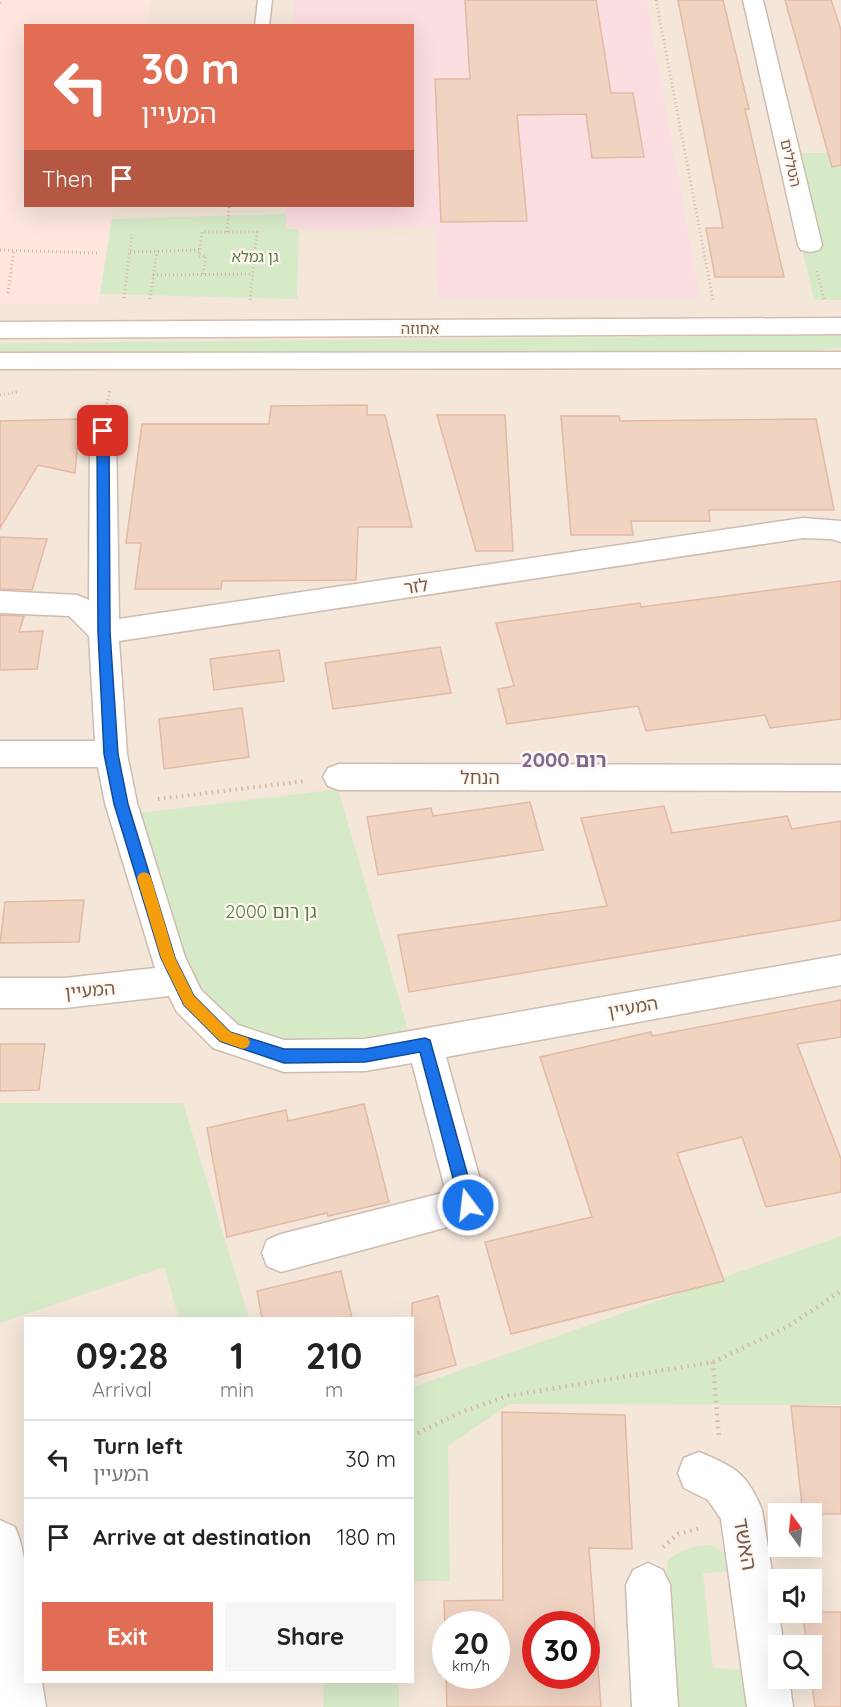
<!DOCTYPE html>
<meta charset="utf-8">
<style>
:root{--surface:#fff;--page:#f6f6f6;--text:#222;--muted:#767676;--line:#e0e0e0;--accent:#e16e54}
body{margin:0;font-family:Quicksand,"Noto Sans Hebrew",sans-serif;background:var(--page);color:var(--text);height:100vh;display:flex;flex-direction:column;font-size:22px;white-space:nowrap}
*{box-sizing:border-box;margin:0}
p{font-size:20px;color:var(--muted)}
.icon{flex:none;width:33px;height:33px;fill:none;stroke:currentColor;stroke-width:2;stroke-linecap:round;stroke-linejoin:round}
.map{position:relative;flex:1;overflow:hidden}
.sheet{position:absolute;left:24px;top:1317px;width:390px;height:366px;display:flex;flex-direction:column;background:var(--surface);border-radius:0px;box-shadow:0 6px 24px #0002}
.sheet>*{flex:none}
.banner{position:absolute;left:24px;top:24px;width:390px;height:183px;border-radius:0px;box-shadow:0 6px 24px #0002;background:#e16e54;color:#fff;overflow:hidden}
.needle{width:39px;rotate:345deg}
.fabs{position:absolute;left:768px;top:1503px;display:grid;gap:12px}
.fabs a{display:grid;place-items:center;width:54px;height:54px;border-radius:0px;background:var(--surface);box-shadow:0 6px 24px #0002;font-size:30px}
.speed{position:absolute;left:432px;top:1611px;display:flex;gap:12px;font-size:30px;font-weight:700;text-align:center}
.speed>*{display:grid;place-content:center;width:78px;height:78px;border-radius:50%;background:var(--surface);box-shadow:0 6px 24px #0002;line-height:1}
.speed small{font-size:15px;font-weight:400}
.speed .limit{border:9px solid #d22;background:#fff;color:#111}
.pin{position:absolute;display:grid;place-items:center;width:51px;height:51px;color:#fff;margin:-26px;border-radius:12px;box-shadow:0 3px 9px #0006}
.me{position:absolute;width:66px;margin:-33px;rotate:345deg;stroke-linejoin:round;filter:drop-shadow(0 0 4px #0008)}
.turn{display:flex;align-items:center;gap:21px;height:126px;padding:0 18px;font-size:27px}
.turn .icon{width:78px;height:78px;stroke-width:2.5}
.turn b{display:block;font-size:42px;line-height:51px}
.then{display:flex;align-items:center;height:57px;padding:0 18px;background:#0003;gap:12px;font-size:22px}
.eta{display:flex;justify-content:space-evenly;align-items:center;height:102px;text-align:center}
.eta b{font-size:36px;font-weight:700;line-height:42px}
.primary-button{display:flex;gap:12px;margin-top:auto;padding:12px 18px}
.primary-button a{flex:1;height:69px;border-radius:0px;background:var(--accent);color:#fff;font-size:24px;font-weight:700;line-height:69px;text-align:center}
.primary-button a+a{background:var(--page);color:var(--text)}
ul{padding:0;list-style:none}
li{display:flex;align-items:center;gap:18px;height:78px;padding:0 18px;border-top:2px solid var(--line)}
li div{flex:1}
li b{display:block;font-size:22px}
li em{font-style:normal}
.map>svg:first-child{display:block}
</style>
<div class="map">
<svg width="841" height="1707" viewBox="0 0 841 1707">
<rect width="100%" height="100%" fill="#fcf4ea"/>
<path fill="#f4e6d9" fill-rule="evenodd" d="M 0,0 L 841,0 L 841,1707 L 0,1707 ZM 26,26 L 412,26 L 412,206 L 26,206 ZM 26,1318 L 412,1318 L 412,1682 L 26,1682 ZM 778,1514 L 812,1514 L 812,1546 L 778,1546 ZM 778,1580 L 812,1580 L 812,1612 L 778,1612 ZM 446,1624 L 496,1624 L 496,1676 L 446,1676 ZM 536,1624 L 586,1624 L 586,1676 L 536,1676 ZM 778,1646 L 812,1646 L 812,1678 L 778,1678 Z"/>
<path fill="#fce6de" d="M 0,0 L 152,0 L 147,25 L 26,26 L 26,206 L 114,206 L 98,304 L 0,304 Z"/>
<path fill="#fadee2" d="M 294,0 L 646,0 L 700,298 L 438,298 L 435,228 L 286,229 L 287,206 L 412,206 L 412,26 L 293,25 Z"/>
<path fill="#d7eac8" d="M 780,153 L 841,153 L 841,300 L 814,300 Z
M 286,214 L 286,229 L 299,229 L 297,299 L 100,294 L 112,219 Z
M 841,335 L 841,348 L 812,351 L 0,355 L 0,343 Z
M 338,789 L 408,1030 L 361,1038 L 293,1043 L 229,1024 L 200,991 L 180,952 L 141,813 Z
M 0,1103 L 183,1103 L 249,1318 L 179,1318 L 164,1267 L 0,1323 Z
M 841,1236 L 841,1405 L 509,1404 L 448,1446 L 450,1581 L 413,1581 L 413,1387 Z
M 710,1545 L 728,1554 L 734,1571 L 703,1573 L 713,1668 L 745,1669 L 750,1707 L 674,1707 L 666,1580 L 668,1560 C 682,1549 693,1546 710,1545 Z
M 324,1682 L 399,1682 L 399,1707 L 323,1707 Z"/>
<path fill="#f1d3c2" stroke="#e3b9a3" stroke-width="1.5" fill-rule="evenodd" d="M 465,0 L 596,0 L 611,93 L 633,93 L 644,157 L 592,158 L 586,114 L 517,115 L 527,221 L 441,222 L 435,79 L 470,79 Z
M 678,0 L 723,0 L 749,109 L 745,109 L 784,277 L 715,277 L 706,228 L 723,228 Z
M 785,0 L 831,0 L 841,30 L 841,165 L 832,167 Z
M 367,405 L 367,415 L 385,415 L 412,527 L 358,527 L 356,580 L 222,581 L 221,589 L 135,589 L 141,543 L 126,543 L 142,424 L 269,424 L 271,406 Z
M 437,415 L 505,415 L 513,551 L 476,551 Z
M 561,416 L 619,416 L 620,421 L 816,419 L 834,510 L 709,510 L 710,521 L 631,521 L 633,535 L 571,535 Z
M 80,419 L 75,473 L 38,465 L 0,528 L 0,421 Z
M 0,537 L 47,539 L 32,590 L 0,589 Z
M 841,581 L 841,719 L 770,728 L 765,715 L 646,731 L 638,706 L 507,724 L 498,689 L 514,686 L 496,623 L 640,603 L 641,607 Z
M 0,615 L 24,616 L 19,632 L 43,631 L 37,669 L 0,670 Z
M 440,647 L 451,693 L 333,709 L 325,663 Z
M 279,650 L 284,681 L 214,690 L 210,659 Z
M 242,708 L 249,757 L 164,769 L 159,719 Z
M 530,802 L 543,850 L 378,875 L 367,817 L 431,808 L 433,816 Z
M 664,806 L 672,833 L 787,816 L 792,829 L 841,821 L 841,920 L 409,992 L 398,935 L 607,906 L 581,818 Z
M 84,900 L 79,942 L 0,943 L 5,902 Z
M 841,1000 L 841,1037 L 797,1044 L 841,1159 L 841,1192 L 766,1207 L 742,1137 L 677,1153 L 724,1281 L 511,1334 L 485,1242 L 592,1217 L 540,1057 L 651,1032 L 652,1036 Z
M 0,1044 L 45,1044 L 39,1090 L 0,1091 Z
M 364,1104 L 389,1202 L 328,1216 L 327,1213 L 227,1237 L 207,1128 L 286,1110 L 288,1121 Z
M 341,1271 L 352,1318 L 262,1318 L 257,1291 Z
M 438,1296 L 456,1365 L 412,1377 L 412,1303 Z
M 791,1406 L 841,1407 L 841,1514 L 803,1514 Z
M 502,1412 L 625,1415 L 632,1549 L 589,1548 L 601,1707 L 447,1707 L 446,1676 L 496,1676 L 496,1624 L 446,1624 L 446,1653 L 444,1601 L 503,1600 ZM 536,1624 L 586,1624 L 586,1676 L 536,1676 Z
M 802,1612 L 841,1612 L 841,1707 L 815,1707 L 811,1678 L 812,1646 L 807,1646 Z"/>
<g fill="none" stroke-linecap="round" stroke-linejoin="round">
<g stroke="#cebcb0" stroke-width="3">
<path id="service" d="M 258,0 L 272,0 L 269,26 L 255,26 Z"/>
</g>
<g stroke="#cebcb0" stroke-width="3">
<path id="minor" d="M 743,0 L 763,0 L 822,245 L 819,250 L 810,252 L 801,250 L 798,245 Z
M 103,422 L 112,425 L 116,431 L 119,619 L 803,518 L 841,521 L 841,542 L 831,539 L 803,538 L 119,641 L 127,754 L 137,803 L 185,957 L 201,990 L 238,1025 L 284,1040 L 365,1039 L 841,955 L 841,985 L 446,1057 L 487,1205 L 481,1218 L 281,1272 L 267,1266 L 262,1253 L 267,1240 L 281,1234 L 446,1192 L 412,1063 L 365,1071 L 284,1072 L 213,1048 L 177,1012 L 169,996 L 65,1008 L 0,1008 L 0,978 L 65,978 L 155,968 L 105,803 L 98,767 L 0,767 L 0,741 L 95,741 L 89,636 L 69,616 L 0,613 L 0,591 L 77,595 L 89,600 L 90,431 L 94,425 Z
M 339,764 L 841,765 L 841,791 L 339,790 L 328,786 L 323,777 L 328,768 Z
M 699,1452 C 735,1467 747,1473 762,1510 L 784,1646 L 778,1646 L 778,1678 L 789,1678 L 793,1707 L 747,1707 L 721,1519 L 708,1500 L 684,1488 L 678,1473 L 684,1458 Z
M 0,1520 L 15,1527 C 34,1571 26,1634 26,1682 L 42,1682 L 46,1707 L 0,1707 Z
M 648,1563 L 663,1570 L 670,1585 L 678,1707 L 632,1707 L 626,1585 L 633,1570 Z"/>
</g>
<g stroke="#d4beb0" stroke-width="3">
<path id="secondary" d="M 841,318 L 841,334 L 0,338 L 0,322 Z
M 841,352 L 841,368 L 0,369 L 0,353 Z"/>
</g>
<path stroke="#d6b6a5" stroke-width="3" stroke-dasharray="1 3" stroke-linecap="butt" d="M 656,0 L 713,300
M 0,3 L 2,0
M 227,232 L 229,206
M 0,250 L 97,253
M 130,252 L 199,250
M 817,271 L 824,299
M 203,274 L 206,256 L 199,256 L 202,232 L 257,232 L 250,301
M 153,275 L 253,274
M 8,293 L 14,250
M 124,298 L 132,234
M 150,299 L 157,251
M 0,395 L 17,392
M 107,404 L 110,388"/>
<path stroke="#d6b6a5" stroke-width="4" stroke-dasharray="1.5 4.5" stroke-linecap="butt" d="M 158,799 L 305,781"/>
<path stroke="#d6b6a5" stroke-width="4.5" stroke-dasharray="1.5 5" stroke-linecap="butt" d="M 713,1362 L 719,1439
M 412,1436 L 461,1412 L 508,1396 L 713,1362 L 787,1327 L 841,1291
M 663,1547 L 678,1534 L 701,1528"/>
<use href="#service" fill="#fff" fill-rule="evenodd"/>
<use href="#minor" fill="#fff" fill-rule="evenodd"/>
<use href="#secondary" fill="#fff" fill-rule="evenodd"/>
</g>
<path fill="#1a73e8" stroke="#114b97" stroke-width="1.5" d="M 103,428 L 109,431 L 110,632 L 118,754 L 128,804 L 175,958 L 194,996 L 230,1032 L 284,1049 L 365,1049 L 425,1038 L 430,1040 L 476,1205 L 474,1211 L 468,1213 L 462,1211 L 460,1205 L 420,1052 L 365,1062 L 284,1063 L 225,1043 L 220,1041 L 184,1005 L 161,958 L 114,804 L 104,754 L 98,632 L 97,431 Z"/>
<path fill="#f59e0b" d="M 144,872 L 149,874 L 151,878 L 175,958 L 194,996 L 230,1032 L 248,1038 L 250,1042 L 248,1047 L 243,1049 L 220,1041 L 184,1005 L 161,958 L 137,878 L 139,874 Z"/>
<g text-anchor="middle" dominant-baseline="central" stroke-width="4.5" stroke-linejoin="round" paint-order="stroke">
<g font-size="15" fill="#775b4e" stroke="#fef8f1">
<text transform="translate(791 163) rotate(77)">הטללים</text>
<text x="420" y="328">אחוזה</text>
</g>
<g font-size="15" fill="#587c45" stroke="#fef8f1">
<text x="255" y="256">גן גמלא</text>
</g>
<g font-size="18" fill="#775b4e" stroke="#fef8f1">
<text transform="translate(416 586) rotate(-8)">לזר</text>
<text x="480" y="777">הנחל</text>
<text transform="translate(90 990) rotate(-5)">המעיין</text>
<text transform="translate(633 1007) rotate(-10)">המעיין</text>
</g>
<g font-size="18" fill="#587c45" stroke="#fef8f1">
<text x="271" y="911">גן רום 2000</text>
</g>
<g font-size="20" font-weight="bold" fill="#816692" stroke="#fef8f1">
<text x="564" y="759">רום 2000</text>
</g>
<g font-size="21" fill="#775b4e" stroke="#fef8f1">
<text transform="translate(746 1544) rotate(80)">האשד</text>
</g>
</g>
</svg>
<div class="fabs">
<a><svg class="needle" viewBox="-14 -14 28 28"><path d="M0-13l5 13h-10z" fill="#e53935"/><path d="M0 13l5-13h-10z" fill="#767676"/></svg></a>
<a><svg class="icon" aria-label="sound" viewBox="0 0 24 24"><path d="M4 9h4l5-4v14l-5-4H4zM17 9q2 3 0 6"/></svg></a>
<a><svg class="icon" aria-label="search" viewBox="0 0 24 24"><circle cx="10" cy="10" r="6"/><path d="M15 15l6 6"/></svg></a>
</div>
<div class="speed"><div>20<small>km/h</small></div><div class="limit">30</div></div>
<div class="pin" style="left:103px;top:431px;background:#d93025"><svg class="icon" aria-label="arrive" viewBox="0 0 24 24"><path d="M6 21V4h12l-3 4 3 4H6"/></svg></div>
<svg class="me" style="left:468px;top:1205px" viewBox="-20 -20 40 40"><circle r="17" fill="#1a73e8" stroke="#fff" stroke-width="3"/><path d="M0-11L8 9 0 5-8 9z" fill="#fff"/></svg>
<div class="banner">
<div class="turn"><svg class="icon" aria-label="left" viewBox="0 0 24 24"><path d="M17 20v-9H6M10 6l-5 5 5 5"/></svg><div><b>30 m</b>המעיין</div></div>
<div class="then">Then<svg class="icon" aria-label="arrive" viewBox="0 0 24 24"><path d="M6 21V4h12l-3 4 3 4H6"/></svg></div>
</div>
<section class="sheet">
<div class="eta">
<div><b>09:28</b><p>Arrival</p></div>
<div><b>1</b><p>min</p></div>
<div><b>210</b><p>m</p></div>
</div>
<ul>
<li><svg class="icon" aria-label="left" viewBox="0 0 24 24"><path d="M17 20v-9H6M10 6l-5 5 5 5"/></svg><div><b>Turn left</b><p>המעיין</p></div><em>30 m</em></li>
<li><svg class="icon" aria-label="arrive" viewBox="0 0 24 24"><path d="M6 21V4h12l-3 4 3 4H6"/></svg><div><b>Arrive at destination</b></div><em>180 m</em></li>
</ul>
<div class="primary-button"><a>Exit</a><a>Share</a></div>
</section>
</div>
